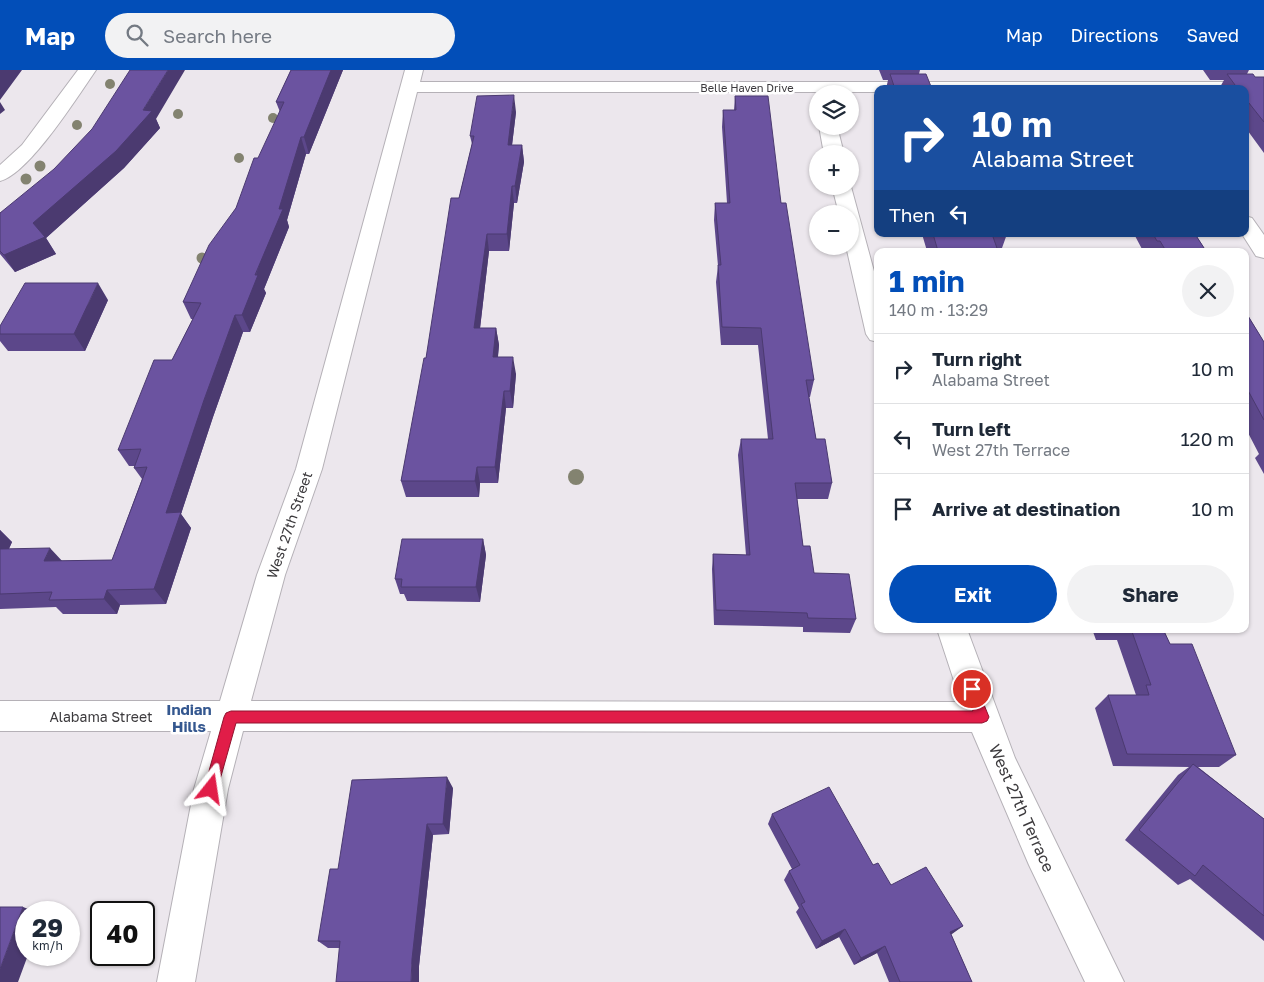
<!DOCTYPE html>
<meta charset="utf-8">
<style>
:root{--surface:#fff;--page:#f2f2f3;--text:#1f2937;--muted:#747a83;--line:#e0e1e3;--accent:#024eb8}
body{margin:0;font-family:"Golos Text",sans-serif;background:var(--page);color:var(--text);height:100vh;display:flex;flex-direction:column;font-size:19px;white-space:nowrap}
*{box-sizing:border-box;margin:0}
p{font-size:16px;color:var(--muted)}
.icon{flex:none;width:28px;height:28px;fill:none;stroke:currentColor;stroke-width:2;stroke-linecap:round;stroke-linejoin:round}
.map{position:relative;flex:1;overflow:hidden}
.sheet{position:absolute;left:874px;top:178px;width:375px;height:385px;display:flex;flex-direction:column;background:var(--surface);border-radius:10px;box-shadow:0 1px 4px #0004}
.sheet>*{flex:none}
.top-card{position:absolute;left:874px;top:15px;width:375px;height:152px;border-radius:10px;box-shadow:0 1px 4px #0004;background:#1a4fa0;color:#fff;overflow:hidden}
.fabs{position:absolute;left:809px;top:15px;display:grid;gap:10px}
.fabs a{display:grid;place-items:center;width:50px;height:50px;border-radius:50%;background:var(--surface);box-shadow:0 1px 4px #0004;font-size:25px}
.speed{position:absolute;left:15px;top:831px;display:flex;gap:10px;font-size:25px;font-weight:700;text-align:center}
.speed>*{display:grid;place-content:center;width:65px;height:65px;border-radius:50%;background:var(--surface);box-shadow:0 1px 4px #0004;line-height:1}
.speed small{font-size:12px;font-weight:400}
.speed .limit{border:2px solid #111;border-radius:8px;background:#fff;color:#111}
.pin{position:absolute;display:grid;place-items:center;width:42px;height:42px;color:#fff;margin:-21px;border:2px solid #fff;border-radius:50%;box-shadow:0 1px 5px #0007}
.me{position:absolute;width:55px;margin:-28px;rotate:15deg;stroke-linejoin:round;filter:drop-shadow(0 0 4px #0008)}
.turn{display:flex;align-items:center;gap:18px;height:105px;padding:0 15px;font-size:22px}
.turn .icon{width:65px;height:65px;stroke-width:2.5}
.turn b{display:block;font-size:35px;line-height:42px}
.then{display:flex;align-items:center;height:48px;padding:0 15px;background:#0003;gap:10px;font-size:19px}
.round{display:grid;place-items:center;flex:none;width:52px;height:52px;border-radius:26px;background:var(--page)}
.overview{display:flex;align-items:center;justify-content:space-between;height:85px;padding:0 15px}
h1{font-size:30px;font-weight:700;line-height:38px;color:var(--accent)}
.primary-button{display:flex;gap:10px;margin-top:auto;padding:10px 15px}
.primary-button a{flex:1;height:58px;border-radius:30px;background:var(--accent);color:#fff;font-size:20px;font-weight:700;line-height:58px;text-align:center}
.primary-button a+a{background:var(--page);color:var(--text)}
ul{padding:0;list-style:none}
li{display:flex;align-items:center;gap:15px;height:70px;padding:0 15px;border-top:1px solid var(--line)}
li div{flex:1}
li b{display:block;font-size:19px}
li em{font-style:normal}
header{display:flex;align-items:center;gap:30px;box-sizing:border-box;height:70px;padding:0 25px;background:var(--accent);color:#fff}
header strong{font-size:24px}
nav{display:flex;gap:28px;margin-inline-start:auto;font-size:18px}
.search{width:350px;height:45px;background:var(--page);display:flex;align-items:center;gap:12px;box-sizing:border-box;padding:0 18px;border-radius:28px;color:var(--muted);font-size:19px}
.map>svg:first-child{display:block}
</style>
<header>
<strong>Map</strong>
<div class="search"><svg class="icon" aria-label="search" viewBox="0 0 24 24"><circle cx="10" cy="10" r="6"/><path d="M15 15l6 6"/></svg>Search here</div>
<nav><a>Map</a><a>Directions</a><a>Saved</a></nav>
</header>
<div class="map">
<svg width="1264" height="912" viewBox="0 0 1264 912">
<rect width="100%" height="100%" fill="#ece7ed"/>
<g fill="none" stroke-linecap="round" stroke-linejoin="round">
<g stroke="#b5b1b7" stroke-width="2">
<path id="minor" d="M 78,0 L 96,0 C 78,26 29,104 0,111 L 0,95 L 22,75 Z
M 405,0 L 423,0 L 420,12 L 1264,12 L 1264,22 L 1245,22 L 1245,19 L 878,19 L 878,22 L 417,22 L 322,399 L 285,505 L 251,631 L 961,632 L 937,559 L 967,559 L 1015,688 L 1124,912 L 1085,912 L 1029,795 L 972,662 L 243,661 L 228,719 L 195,912 L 157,912 L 194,719 L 211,661 L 0,661 L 0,631 L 220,631 L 257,505 L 296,399 Z
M 819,56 L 837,56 L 844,84 L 824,84 Z
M 850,113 L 878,216 L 878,272 L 870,270 L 866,264 L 846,176 L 850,176 L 850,144 L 839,144 L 832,116 L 850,116 Z
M 1245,146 L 1252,148 L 1264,165 L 1264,188 L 1256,186 L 1242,164 L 1245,164 Z"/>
</g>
<use href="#minor" fill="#fff" fill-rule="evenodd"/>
</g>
<g fill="#838370">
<circle cx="110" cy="14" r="5"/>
<circle cx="178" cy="44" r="5"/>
<circle cx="273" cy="48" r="5"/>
<circle cx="77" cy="55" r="5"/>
<circle cx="239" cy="88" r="5"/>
<circle cx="40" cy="96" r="5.5"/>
<circle cx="26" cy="109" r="5.5"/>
<circle cx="202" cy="188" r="5.5"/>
<circle cx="576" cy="407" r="8"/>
</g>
<path fill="#5c478a" d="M 291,0 L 343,0 L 309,84 L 306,84 L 287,150 L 289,157 L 264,219 L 266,223 L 250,262 L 243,262 L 213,347 L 181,444 L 191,458 L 166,534 L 120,535 L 117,544 L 63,544 L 56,537 L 0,539 L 0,460 L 12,472 L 9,479 L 61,491 L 112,490 L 142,409 L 134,398 L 135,396 L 129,396 L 118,380 L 172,290 L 193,249 L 191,249 L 183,232 L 236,138 L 280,42 L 276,32 Z
M 879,0 L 920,0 L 919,4 L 932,19 L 886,19 L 888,10 L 883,10 Z
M 1203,0 L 1249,0 L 1247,4 L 1255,7 L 1264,7 L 1264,83 L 1245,57 L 1245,19 L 1219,19 L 1224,10 L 1210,10 Z
M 735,26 L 781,133 L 814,310 L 810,327 L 809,327 L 816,369 L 832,413 L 828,429 L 797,429 L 803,476 L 814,503 L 856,549 L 850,563 L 803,562 L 803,557 L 714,555 L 712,499 L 713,484 L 746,485 L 738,385 L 741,369 L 768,369 L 758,275 L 721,275 L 716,212 L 718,196 L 714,150 L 715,133 L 727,133 L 722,57 L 723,40 L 734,40 Z
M 516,42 L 512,75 L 522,75 L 524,92 L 517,133 L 514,133 L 509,181 L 489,181 L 480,258 L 496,258 L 499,275 L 498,287 L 516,304 L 513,338 L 506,338 L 498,413 L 480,413 L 479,427 L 406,427 L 401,411 L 459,128 L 472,74 L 470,66 Z
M 156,49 L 160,58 L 124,98 L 46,168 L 56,184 L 15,202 L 0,184 L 0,143 Z
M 922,164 L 1007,164 L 1002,178 L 997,178 L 998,181 L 927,181 Z
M 1134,164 L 1195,164 L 1206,181 L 1143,181 Z
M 108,230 L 85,281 L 8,281 L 0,271 L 0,256 Z
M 1245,241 L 1264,272 L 1264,404 L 1255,388 L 1259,384 L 1245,357 Z
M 483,469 L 486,485 L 480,532 L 407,531 L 404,524 L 400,524 L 395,509 Z
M 1092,559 L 1163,559 L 1170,574 L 1236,685 L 1219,697 L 1198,697 L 1264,749 L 1264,871 L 1190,809 L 1178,815 L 1125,770 L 1178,705 L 1189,697 L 1113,696 L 1095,638 L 1108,625 L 1136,625 L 1117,570 L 1096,570 Z
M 453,718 L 449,764 L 433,765 L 419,896 L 339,878 L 328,878 L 318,871 L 338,799 Z
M 772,744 L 873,795 L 891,815 L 963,856 L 951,864 L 972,912 L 889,912 L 877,883 L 854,895 L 839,867 L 816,879 L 796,842 L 799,838 L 784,810 L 789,801 L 792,799 L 768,754 Z"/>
<path fill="#4b3a70" d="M 0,0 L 22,0 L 0,30 Z
M 168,0 L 185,0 L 156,49 L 160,58 L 124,98 L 46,168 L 56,184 L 15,202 L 4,185 L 33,153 L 143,40 Z
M 331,0 L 343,0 L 309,84 L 304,67 Z
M 514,25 L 516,42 L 510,92 L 508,75 Z
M 0,32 L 5,40 L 0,44 Z
M 301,67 L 306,84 L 287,150 L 289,157 L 264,219 L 266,223 L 250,262 L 242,245 L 279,139 Z
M 522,75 L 524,92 L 517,133 L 515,116 Z
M 512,116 L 514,133 L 509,181 L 507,164 Z
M 487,164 L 489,181 L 478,276 L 474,258 Z
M 98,213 L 108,230 L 85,281 L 74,264 Z
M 235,245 L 243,262 L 213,347 L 181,444 L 191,458 L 166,534 L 154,519 L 166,443 L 204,330 Z
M 496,258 L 499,275 L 496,304 L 493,287 Z
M 513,287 L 516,304 L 513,338 L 510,321 Z
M 504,321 L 506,338 L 498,413 L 495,397 Z
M 477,397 L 480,413 L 479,427 L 475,411 Z
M 0,460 L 12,472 L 1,495 L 0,494 Z
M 483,469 L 486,485 L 480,532 L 476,517 Z
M 50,478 L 64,493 L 44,491 Z
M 107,520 L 120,535 L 117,544 L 104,529 Z
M 447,707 L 453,718 L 449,764 L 443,754 Z
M 427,754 L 433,765 L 419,896 L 419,912 L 411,912 L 412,889 Z
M 23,837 L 36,842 L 26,842 L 26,885 L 28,885 L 18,912 L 0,912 L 0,899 Z
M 963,856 L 952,864 L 940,870 L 950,862 Z
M 845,859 L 839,867 L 816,879 L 822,871 Z
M 885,876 L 877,883 L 854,895 L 861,888 Z"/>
<path fill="#6b53a0" stroke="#4b3a70" d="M 130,0 L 168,0 L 143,40 L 152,41 L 116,81 L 33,153 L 45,167 L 4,185 L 0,181 L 0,143 L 54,99 L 92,59 Z
M 291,0 L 331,0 L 304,67 L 301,67 L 279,139 L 283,139 L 255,205 L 258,205 L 242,245 L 235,245 L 204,330 L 166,443 L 181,442 L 154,519 L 107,520 L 104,529 L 49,530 L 52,522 L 0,524 L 0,479 L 50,478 L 44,491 L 112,490 L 147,397 L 134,398 L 141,379 L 118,380 L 154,290 L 172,290 L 201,233 L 183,232 L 209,175 L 236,138 L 254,88 L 258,88 L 284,32 L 276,32 Z
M 890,4 L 926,4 L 932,19 L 895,19 Z
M 1227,4 L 1253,4 L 1255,7 L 1264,7 L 1264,52 L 1245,28 L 1245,19 L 1238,19 Z
M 514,25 L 508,75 L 522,75 L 515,116 L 512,116 L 507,164 L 487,164 L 474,258 L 496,258 L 493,287 L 513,287 L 510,321 L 504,321 L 495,397 L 477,397 L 475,411 L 401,411 L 424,288 L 426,288 L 451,128 L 459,128 L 474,66 L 470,66 L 477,26 Z
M 735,26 L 768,26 L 781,133 L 786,133 L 814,310 L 806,310 L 816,369 L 825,369 L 832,413 L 795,413 L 803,476 L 810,476 L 814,503 L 849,504 L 856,549 L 808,548 L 807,543 L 716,540 L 713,484 L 750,485 L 741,369 L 773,369 L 761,258 L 722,257 L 718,195 L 721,195 L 715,133 L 730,133 L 723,40 L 736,40 Z
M 933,164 L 992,164 L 998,181 L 938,181 Z
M 1153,164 L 1195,164 L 1206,181 L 1166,181 L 1160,171 L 1157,171 Z
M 25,213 L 98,213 L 74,264 L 0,264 L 0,256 Z
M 1245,241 L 1264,272 L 1264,350 L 1245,315 Z
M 402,469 L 483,469 L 476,517 L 401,517 L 402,509 L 395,509 Z
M 1131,559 L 1163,559 L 1170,574 L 1192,574 L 1236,685 L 1127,684 L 1108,625 L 1149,625 L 1146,615 L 1151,615 Z
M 1193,694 L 1264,749 L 1264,846 L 1203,795 L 1195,806 L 1139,760 Z
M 447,707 L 443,754 L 427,754 L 412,889 L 411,912 L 336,912 L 340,871 L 318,871 L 330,799 L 338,799 L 352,710 Z
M 829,717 L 873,795 L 878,793 L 891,815 L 926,797 L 963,856 L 950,862 L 972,912 L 900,912 L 885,876 L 861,888 L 845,859 L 822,871 L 801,834 L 805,832 L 789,801 L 800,795 L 772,744 Z
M 0,837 L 23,837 L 0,899 Z"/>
<path fill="#e11d48" stroke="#92132f" d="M 972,613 L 976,615 L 989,647 L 987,651 L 982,653 L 236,653 L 216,724 L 211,726 L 206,724 L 204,719 L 224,647 L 226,643 L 231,641 L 973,641 L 965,619 L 967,615 Z"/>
<g text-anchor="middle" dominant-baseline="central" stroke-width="5" stroke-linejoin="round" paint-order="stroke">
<g font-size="11" fill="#3c3a3d" stroke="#fff">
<text x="747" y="17">Belle Haven Drive</text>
</g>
<g font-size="14" fill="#3c3a3d" stroke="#fff">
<text transform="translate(289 455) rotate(-71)">West 27th Street</text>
<text x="101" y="646">Alabama Street</text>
</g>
<g font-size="15" font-weight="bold" fill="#34578f" stroke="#fff">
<text x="189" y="639">Indian<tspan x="189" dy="17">Hills</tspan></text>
</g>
<g font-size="16" fill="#3c3a3d" stroke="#fff">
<text transform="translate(1022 738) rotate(66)">West 27th Terrace</text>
</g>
</g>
</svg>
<div class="fabs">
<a><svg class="icon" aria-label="layers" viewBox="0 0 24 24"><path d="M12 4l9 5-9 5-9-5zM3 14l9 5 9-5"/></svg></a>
<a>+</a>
<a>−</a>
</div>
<div class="speed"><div>29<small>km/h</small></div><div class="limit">40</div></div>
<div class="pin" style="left:972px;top:619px;background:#d93025"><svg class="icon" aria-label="arrive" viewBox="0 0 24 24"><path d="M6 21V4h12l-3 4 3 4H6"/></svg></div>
<svg class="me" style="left:211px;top:719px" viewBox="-20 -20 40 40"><path d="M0-17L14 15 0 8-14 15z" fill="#e11d48" stroke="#fff" stroke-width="4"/></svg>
<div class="top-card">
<div class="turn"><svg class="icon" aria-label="right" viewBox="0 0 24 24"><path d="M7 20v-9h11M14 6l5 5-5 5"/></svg><div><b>10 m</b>Alabama Street</div></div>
<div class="then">Then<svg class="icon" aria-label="left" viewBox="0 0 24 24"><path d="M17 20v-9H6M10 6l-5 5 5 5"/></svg></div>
</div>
<section class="sheet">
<div class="overview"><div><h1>1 min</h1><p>140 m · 13:29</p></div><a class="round"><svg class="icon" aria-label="close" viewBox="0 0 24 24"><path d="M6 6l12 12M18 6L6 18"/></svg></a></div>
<ul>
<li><svg class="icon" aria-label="right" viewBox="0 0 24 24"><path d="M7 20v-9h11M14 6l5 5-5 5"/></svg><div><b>Turn right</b><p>Alabama Street</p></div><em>10 m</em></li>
<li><svg class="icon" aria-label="left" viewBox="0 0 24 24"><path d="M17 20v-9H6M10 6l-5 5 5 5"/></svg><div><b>Turn left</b><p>West 27th Terrace</p></div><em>120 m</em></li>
<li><svg class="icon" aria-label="arrive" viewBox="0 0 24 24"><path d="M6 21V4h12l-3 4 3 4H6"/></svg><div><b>Arrive at destination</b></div><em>10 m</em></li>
</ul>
<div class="primary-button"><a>Exit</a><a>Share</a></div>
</section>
</div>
